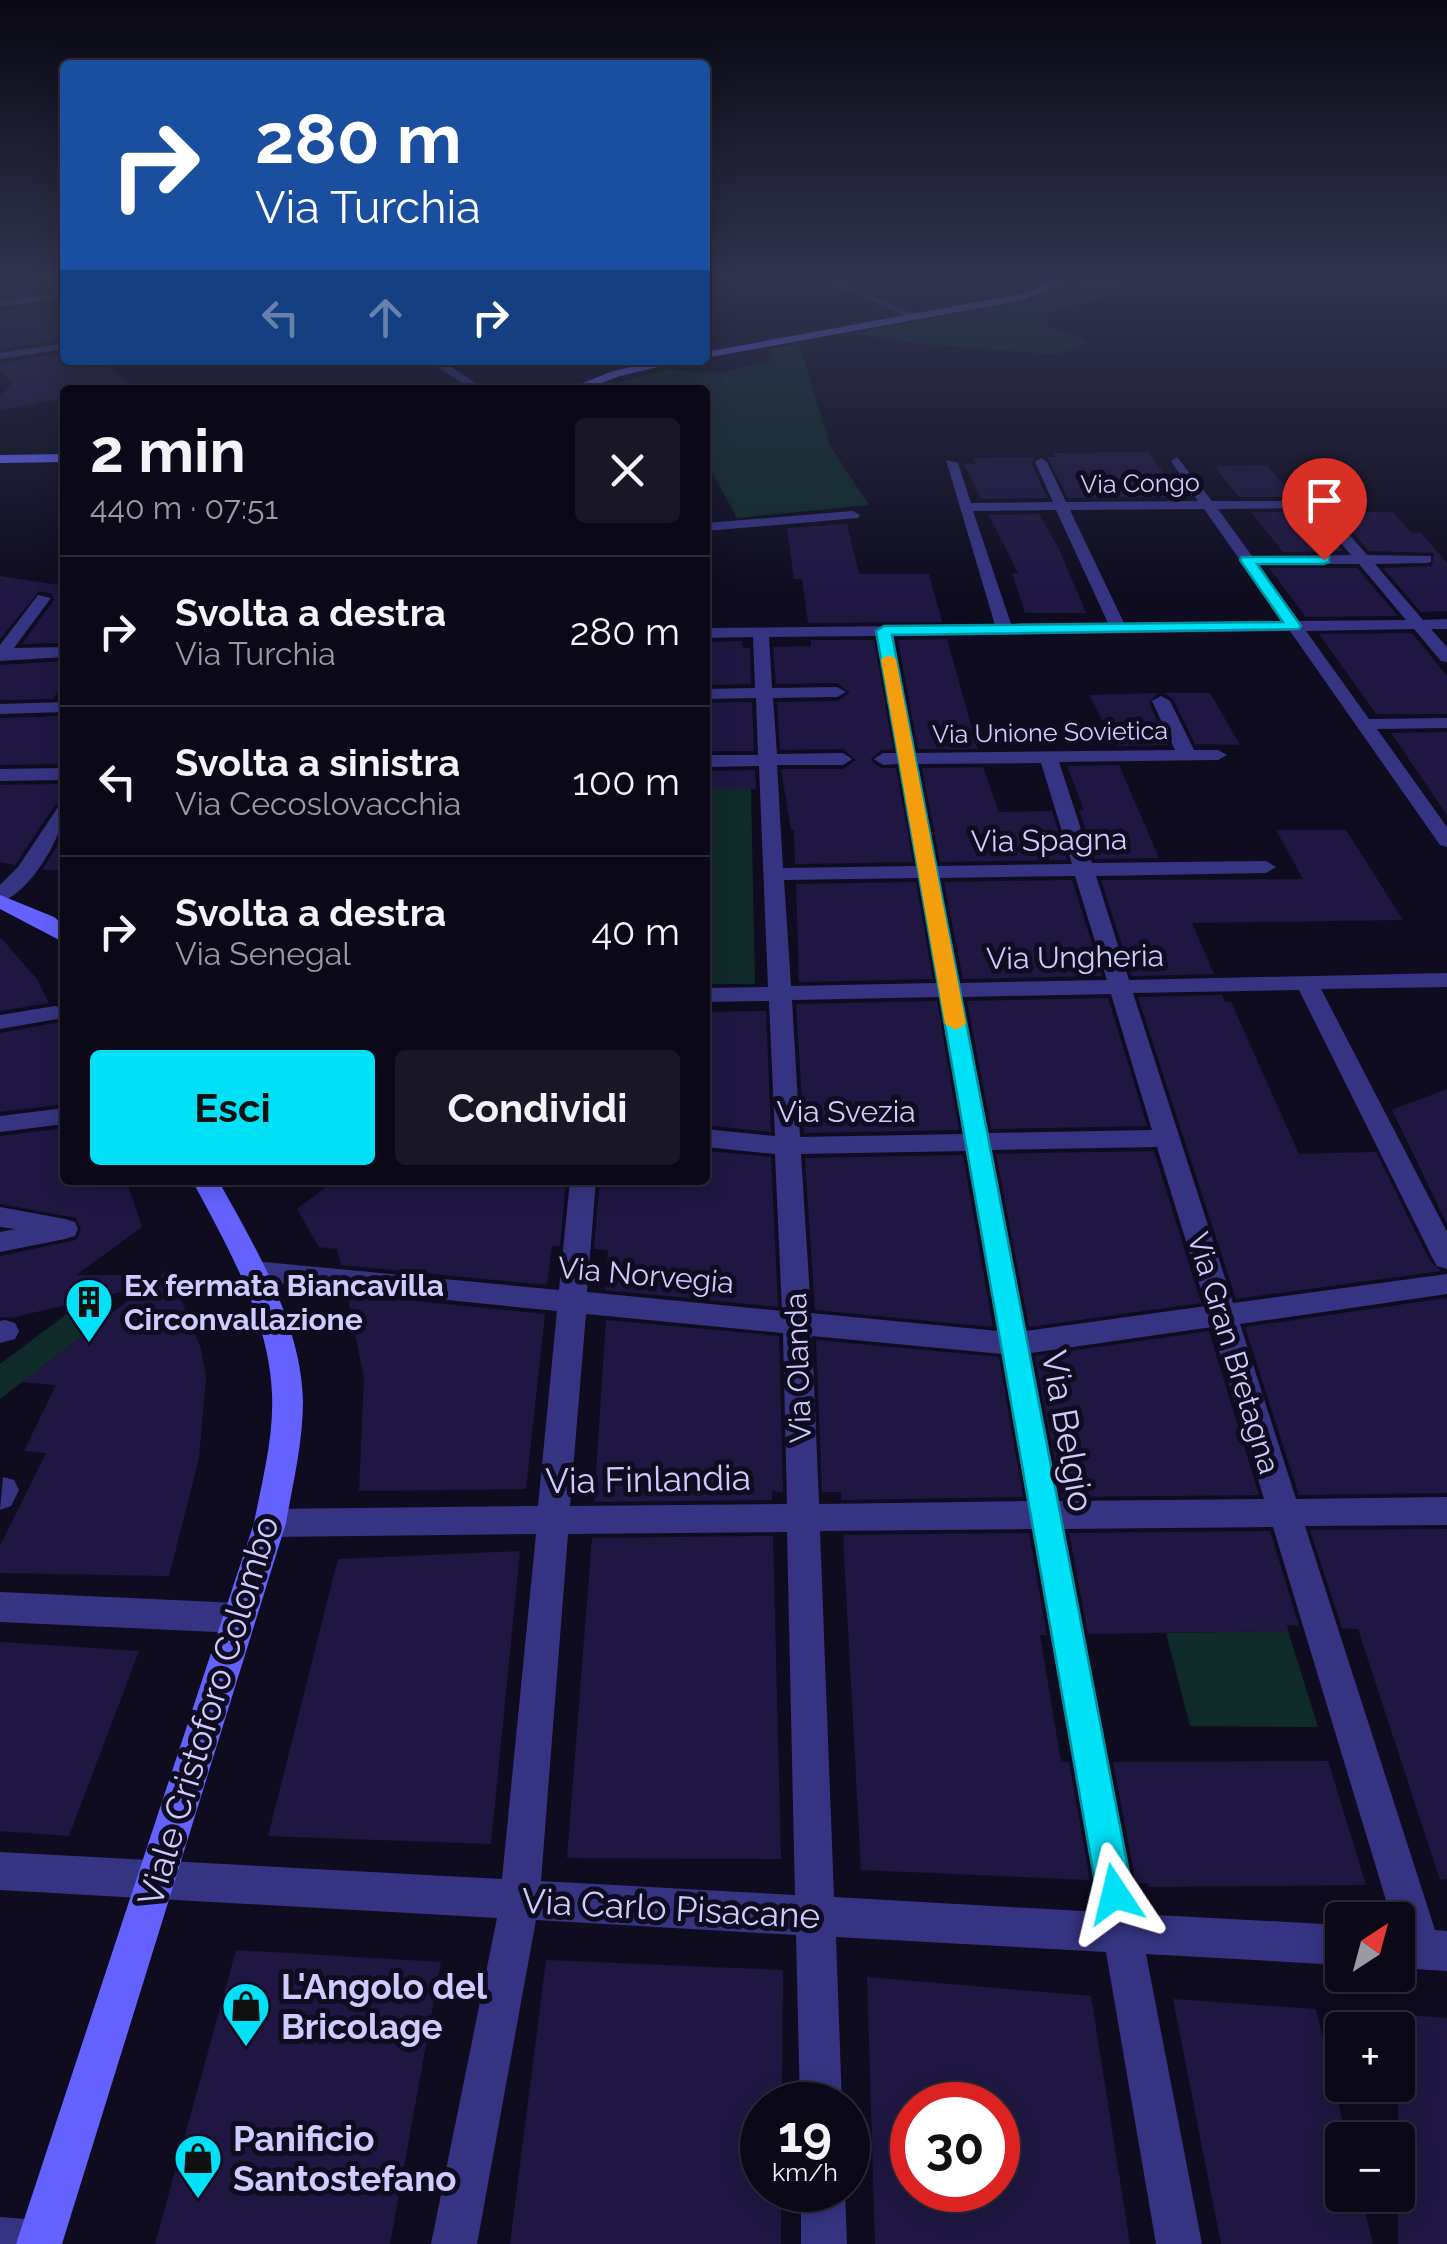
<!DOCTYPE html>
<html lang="it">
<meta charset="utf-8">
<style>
:root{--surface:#0b0918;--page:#191725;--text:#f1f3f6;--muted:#9a9aa2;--line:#2b2a37;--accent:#00e0f6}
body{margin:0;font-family:Raleway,sans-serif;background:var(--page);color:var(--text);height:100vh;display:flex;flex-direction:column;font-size:38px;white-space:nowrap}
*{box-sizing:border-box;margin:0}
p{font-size:32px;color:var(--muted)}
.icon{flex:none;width:55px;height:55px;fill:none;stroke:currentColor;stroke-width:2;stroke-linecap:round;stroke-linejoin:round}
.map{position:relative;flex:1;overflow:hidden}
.side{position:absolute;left:60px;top:385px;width:650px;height:800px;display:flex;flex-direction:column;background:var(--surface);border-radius:10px;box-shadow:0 5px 25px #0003,0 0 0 2px var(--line)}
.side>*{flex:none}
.guide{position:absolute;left:60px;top:60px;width:650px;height:305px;border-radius:10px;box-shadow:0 5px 25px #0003,0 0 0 2px var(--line);background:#1a4fa0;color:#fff;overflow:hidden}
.needle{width:65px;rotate:36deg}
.tools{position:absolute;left:1325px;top:1902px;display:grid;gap:20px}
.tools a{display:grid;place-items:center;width:90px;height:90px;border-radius:10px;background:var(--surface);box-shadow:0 5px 25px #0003,0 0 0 2px var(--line);font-size:50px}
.speed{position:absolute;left:740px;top:2082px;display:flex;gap:20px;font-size:50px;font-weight:700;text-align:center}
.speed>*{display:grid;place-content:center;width:130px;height:130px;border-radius:50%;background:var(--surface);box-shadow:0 5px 25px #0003,0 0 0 2px var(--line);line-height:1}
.speed small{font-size:25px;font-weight:400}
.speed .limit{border:15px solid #d22;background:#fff;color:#111}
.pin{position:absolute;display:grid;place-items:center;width:85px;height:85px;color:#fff;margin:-102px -42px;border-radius:50% 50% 50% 0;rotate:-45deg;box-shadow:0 0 10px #0007}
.pin .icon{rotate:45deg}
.me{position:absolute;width:110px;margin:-55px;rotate:350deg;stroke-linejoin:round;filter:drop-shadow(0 0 8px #0008)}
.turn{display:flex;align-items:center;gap:35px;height:210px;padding:0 30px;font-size:45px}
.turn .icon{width:130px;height:130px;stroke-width:2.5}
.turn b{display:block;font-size:70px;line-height:85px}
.lanes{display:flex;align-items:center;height:95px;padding:0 30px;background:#0003;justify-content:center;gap:50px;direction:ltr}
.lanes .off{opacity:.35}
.round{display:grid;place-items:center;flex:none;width:105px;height:105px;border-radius:10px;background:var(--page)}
.overview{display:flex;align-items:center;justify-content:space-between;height:170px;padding:0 30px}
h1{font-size:60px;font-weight:700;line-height:75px}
.cta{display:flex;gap:20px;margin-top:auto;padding:20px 30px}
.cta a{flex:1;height:115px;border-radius:10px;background:var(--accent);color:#111;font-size:40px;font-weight:700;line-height:115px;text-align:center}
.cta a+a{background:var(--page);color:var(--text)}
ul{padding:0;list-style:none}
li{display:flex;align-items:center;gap:30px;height:150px;padding:0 30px;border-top:2px solid var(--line)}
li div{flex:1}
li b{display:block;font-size:38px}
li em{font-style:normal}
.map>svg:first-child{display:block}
</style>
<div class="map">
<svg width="1447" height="2244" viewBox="0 0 1447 2244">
<rect width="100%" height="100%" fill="#0f0c20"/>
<path fill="#0e2b29" d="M 1091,278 L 1123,278 L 1124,292 L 1047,313 L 1046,326 L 1088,341 L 1058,355 L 912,343 L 859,334 L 835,336 L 1051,297 Z
M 799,343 L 830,446 L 869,505 L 737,518 L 705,459 L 705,390 L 592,390 L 667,369 L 718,373 L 773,361 L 769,349 Z
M 705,789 L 751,789 L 755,984 L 705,984 Z
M 84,1301 L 106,1318 L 0,1399 L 0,1364 Z
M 1288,1631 L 1318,1727 L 1190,1726 L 1166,1633 Z"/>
<path fill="#1f1742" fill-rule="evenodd" d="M 35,306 L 47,309 L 65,325 L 65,339 L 0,349 L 0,311 Z
M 65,353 L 65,360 L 103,360 L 136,390 L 65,390 L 65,398 L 0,410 L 0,396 L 13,383 L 0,370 L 0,363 Z
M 1149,452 L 1179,497 L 1068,498 L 1047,457 L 1056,457 L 1053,453 Z
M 1035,457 L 1032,464 L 1047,498 L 981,499 L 964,464 L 976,464 L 974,458 Z
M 1267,465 L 1294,497 L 1239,497 L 1214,466 Z
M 1251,512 L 1310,512 L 1343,551 L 1283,552 Z
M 1335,512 L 1392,512 L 1412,533 L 1421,533 L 1447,563 L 1447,611 L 1421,612 L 1383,568 L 1432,566 L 1434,553 L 1369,551 Z
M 1039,514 L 1059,549 L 1086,613 L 1025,613 L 1012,573 L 1018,573 L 989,515 Z
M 847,524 L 859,574 L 929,574 L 942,622 L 808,623 L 802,579 L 794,579 L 787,528 Z
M 1269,568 L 1357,568 L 1398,616 L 1306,617 Z
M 0,576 L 65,586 L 65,643 L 22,644 L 54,600 L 52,594 L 39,591 L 0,639 Z
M 1412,633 L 1447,676 L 1447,714 L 1376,714 L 1319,634 Z
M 947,639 L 978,749 L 918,749 L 898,640 Z
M 811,640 L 874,640 L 893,749 L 881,750 L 870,760 L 881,768 L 896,768 L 913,862 L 795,864 L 794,830 L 791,830 L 781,769 L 843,769 L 856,760 L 843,749 L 780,750 L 777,702 L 837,701 L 850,693 L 837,683 L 776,684 L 773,647 L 811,646 Z
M 742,641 L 743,648 L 750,648 L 751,684 L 705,685 L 705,642 Z
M 65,661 L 65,680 L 53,699 L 0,700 L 0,665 Z
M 1158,693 L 1149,703 L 1168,745 L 1116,746 L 1089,695 Z
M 1164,693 L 1210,693 L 1240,745 L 1195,744 L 1173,699 Z
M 752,702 L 754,751 L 705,751 L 705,703 Z
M 65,716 L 65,764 L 0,765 L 0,718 Z
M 1447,732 L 1447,815 L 1391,733 Z
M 1119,765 L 1159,858 L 1095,859 L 1079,810 L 1084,810 L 1067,766 Z
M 983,767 L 999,812 L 1052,811 L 1067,860 L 940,862 L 922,768 Z
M 755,770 L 756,789 L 705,789 L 705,771 Z
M 65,784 L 65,801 L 55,805 L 15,865 L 0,862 L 0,785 Z
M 65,825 L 65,870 L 42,870 L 56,848 Z
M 1276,830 L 1346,830 L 1403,920 L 1192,923 L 1214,974 L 1132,976 L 1101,880 L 1303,879 Z
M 1072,880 L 1102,976 L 963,979 L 944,882 Z
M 916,882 L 933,979 L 799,982 L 796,884 Z
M 0,937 L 37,979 L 49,1003 L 0,1011 Z
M 1222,995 L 1225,1002 L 1231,1002 L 1299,1154 L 1376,1152 L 1430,1261 L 1441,1271 L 1236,1299 L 1138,997 Z
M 1108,998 L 1147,1126 L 991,1129 L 967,1001 Z
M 937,1001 L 959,1130 L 804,1133 L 796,1004 Z
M 766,1011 L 771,1132 L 705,1125 L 705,1012 Z
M 60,1022 L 65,1030 L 65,1104 L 0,1112 L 0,1033 Z
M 1447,1089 L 1447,1224 L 1392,1110 Z
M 65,1128 L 65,1180 L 126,1180 L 142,1227 L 76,1275 L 131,1275 L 133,1289 L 11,1318 L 0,1317 L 0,1256 L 76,1240 L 81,1230 L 76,1218 L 0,1204 L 0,1136 Z
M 705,1151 L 771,1157 L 778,1307 L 605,1290 L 608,1250 L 594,1249 L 600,1180 L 705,1180 Z
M 1154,1151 L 1201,1303 L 1029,1327 L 996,1154 Z
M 963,1155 L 993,1327 L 815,1310 L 805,1158 Z
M 335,1180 L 566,1180 L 560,1246 L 552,1246 L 547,1285 L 341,1265 L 337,1249 L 319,1247 L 297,1209 Z
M 169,1269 L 201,1349 L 206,1378 L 199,1458 L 169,1576 L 0,1573 L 0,1546 L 46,1453 L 24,1451 L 56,1385 L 22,1382 Z
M 347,1294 L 545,1314 L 526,1489 L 359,1491 L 364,1378 Z
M 1447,1298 L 1447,1493 L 1299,1495 L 1245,1327 Z
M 606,1320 L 779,1336 L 783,1492 L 772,1491 L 772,1500 L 594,1502 Z
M 1209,1331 L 1259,1495 L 1062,1497 L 1035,1356 Z
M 816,1340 L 999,1357 L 1023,1497 L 841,1500 L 841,1492 L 822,1492 Z
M 1447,1529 L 1447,1879 L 1440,1880 L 1358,1629 L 1342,1628 L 1310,1530 Z
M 1270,1531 L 1299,1626 L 1287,1625 L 1288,1631 L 1088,1634 L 1069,1533 Z
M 1029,1533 L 1047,1635 L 1040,1635 L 1061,1762 L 1069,1762 L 1090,1880 L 861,1870 L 843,1535 Z
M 773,1536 L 781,1859 L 567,1858 L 592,1538 Z
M 520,1551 L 491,1844 L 268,1836 L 338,1559 Z
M 0,1642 L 139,1651 L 69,1836 L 0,1831 Z
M 1328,1761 L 1366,1885 L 1149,1887 L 1148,1883 L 1136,1883 L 1113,1762 Z
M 236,1950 L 441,1962 L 390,2244 L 155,2244 Z
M 546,1960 L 783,1970 L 782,2105 L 762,2105 L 762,2190 L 781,2190 L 781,2244 L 510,2244 Z
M 867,1977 L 1091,1996 L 1130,2244 L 875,2244 ZM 912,2105 L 998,2105 L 998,2190 L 912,2190 Z
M 1173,1999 L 1316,2009 L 1347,2140 L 1342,2140 L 1342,2195 L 1361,2195 L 1373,2244 L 1221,2244 Z
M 1392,2014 L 1447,2018 L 1447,2244 L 1398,2244 L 1398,2030 Z"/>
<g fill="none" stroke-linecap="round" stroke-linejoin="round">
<path fill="#363482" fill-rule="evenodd" d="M 815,278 L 829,278 L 920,316 L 911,318 Z
M 65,292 L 65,298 L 0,307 L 0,301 Z
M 65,343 L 65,349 L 0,359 L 0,353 Z
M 427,360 L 441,360 L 486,390 L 472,390 Z
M 1177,457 L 1212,501 L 1320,501 L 1367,555 L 1431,556 L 1431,562 L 1426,563 L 1375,564 L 1423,620 L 1447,619 L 1447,629 L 1431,629 L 1447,647 L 1447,662 L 1441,661 L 1414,629 L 1306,631 L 1369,719 L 1447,718 L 1447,728 L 1377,729 L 1447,827 L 1447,847 L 1440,845 L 1290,631 L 893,636 L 915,753 L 1175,750 L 1152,701 L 1161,696 L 1170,701 L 1194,750 L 1218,750 L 1227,755 L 1218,760 L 1059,762 L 1092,863 L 1266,861 L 1276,867 L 1266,873 L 1096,876 L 1129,980 L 1447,973 L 1447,987 L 1321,989 L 1447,1232 L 1447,1269 L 1437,1266 L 1433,1259 L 1299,990 L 1133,993 L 1233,1303 L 1447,1274 L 1447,1294 L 1240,1324 L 1296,1499 L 1447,1497 L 1447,1525 L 1305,1526 L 1435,1930 L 1447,1931 L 1447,1971 L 1398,1968 L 1398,1920 L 1392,1920 L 1273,1527 L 1064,1529 L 1138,1914 L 1342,1925 L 1342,1965 L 1146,1954 L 1202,2244 L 1156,2244 L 1106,1952 L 836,1937 L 842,2105 L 800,2105 L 796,1935 L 536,1920 L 477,2244 L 431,2244 L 497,1918 L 0,1890 L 0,1852 L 502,1879 L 536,1534 L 270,1537 L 259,1533 L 254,1523 L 259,1513 L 270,1509 L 538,1506 L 557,1311 L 254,1281 L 244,1278 L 240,1271 L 244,1264 L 254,1261 L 559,1290 L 570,1180 L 596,1180 L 587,1292 L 782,1311 L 775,1154 L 705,1147 L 705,1129 L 775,1136 L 769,1001 L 705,1002 L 705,988 L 768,987 L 759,766 L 705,767 L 705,755 L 758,755 L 756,698 L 705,699 L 705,689 L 755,688 L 753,637 L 705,638 L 705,628 L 995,625 L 946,460 L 958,463 L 971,503 L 1053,502 L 1035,462 L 1041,458 L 1047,462 L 1066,502 L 1198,501 L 1171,461 ZM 1311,508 L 1351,555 L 1252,556 L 1218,509 ZM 1204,509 L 1283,621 L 1124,623 L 1070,510 ZM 1056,510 L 1108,623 L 1011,624 L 973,511 ZM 1258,564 L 1359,564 L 1406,620 L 1299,621 ZM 877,636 L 897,753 L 883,753 L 874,759 L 883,765 L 899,764 L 917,866 L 783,868 L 777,765 L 843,765 L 852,759 L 843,753 L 777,754 L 773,698 L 837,697 L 846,692 L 837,687 L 772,688 L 769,637 ZM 1041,763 L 1072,864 L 937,866 L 918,764 ZM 1075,876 L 1107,980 L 960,983 L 939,878 ZM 919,878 L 937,983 L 791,986 L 784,880 ZM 1111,994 L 1152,1130 L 988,1133 L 962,997 ZM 940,997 L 963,1134 L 800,1137 L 792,1000 ZM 1157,1147 L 1206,1306 L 1026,1331 L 992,1150 ZM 966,1151 L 998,1331 L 811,1313 L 801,1154 ZM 586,1314 L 783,1333 L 787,1504 L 570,1506 ZM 1212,1327 L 1264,1499 L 1059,1501 L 1031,1353 ZM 812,1336 L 1002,1354 L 1027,1501 L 819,1504 ZM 1032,1529 L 1099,1912 L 834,1897 L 820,1531 ZM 787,1532 L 795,1895 L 541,1881 L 568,1534 Z
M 853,511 L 860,515 L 858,518 L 705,531 L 705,523 Z
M 38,595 L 51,598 L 14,648 L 65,647 L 65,657 L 0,661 L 0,645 Z
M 65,702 L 65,712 L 0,714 L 0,704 Z
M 65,768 L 65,780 L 0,781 L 0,769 Z
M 65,805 C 65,834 30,894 0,902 L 0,885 L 18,867 L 58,807 Z
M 55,1006 L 63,1008 L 63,1018 L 0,1029 L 0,1015 Z
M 65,1108 L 65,1124 L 0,1132 L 0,1116 Z
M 0,1207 L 65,1219 L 75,1222 L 78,1229 L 75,1236 L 65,1239 L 0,1252 L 0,1232 L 15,1229 L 0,1227 Z
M 5,1320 L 15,1323 L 19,1331 L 15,1339 L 0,1343 L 0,1321 Z
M 3,1477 L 14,1480 L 19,1490 L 11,1506 L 0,1510 Z
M 0,1592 L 238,1603 L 250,1607 L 255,1618 L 250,1629 L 238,1633 L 0,1622 Z
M 801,2190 L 845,2190 L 847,2244 L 801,2244 Z
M 0,2217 L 39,2220 L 55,2227 L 61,2244 L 0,2244 Z"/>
<path fill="#6462ff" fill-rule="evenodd" d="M 1060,278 L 1074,278 L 1024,300 L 705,358 L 705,352 L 1021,294 Z
M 665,360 L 688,360 L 620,376 L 582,390 L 565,390 L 613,371 Z
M 65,454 L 65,462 L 0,463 L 0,455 Z
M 0,895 L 54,917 L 65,926 L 65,943 L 0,909 Z
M 192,1180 L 218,1180 C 255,1247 301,1322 303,1401 C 303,1442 293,1483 286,1523 L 62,2244 L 16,2244 L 254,1523 C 262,1481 274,1437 272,1394 C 269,1317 227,1246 192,1180 Z"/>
</g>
<linearGradient id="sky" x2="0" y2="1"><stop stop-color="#080712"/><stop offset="0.47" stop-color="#31344e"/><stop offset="1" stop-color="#31344e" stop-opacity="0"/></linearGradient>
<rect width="1447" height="592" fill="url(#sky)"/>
<path fill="#00e0f6" stroke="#0092a0" stroke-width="2.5" d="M 1242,557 L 1329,557 L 1329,562 L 1324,564 L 1257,564 L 1301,626 L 1299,629 L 892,635 L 1133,1894 L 1128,1907 L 1115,1912 L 1102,1907 L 1097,1894 L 876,631 L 884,626 L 1283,622 L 1240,560 Z"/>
<path fill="#f59e0b" d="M 889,655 L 896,659 L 966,1024 L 956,1030 L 945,1024 L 881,659 Z"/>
<defs>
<g id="building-pin" transform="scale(2.5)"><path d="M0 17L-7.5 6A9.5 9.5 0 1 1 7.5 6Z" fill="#00e0f6" stroke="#0f0c20"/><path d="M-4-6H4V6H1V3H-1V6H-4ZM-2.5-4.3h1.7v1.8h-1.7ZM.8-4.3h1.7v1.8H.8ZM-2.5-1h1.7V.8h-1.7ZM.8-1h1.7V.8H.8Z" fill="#111"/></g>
<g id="shop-pin" transform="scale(2.5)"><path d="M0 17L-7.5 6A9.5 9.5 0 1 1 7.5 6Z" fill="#00e0f6" stroke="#0f0c20"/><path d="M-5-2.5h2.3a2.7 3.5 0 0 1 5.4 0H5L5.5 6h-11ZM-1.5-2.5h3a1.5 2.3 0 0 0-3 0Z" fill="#111"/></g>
</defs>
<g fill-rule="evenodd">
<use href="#building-pin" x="89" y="1302"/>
<use href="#shop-pin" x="246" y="2006"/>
<use href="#shop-pin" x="198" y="2158"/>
</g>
<g text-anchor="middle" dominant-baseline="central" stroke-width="10" stroke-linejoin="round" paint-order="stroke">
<g font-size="25" fill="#d0cbff" stroke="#0f0c20">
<text transform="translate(1140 483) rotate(-1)">Via Congo</text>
<text transform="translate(1050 732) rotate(-1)">Via Unione Sovietica</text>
</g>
<g font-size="30" fill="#d0cbff" stroke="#0f0c20">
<text transform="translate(1049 840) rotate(-1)">Via Spagna</text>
<text transform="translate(1075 957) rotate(-1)">Via Ungheria</text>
<text x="846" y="1111">Via Svezia</text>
<text transform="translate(646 1275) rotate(5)">Via Norvegia</text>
<text transform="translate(1234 1353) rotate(73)">Via Gran Bretagna</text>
<text transform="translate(798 1368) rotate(-92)">Via Olanda</text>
</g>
<g font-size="30" font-weight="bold" fill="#d0cbff" stroke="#0f0c20" text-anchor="start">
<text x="124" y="1285">Ex fermata Biancavilla<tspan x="124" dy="34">Circonvallazione</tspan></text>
</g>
<g font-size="35" fill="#d0cbff" stroke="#0f0c20">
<text transform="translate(1068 1431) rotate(80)">Via Belgio</text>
<text transform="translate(648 1479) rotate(-1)">Via Finlandia</text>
<text transform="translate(208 1711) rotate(-73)">Viale Cristoforo Colombo</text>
<text transform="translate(671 1908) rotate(3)">Via Carlo Pisacane</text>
</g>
<g font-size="35" font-weight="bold" fill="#d0cbff" stroke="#0f0c20" text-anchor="start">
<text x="281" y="1986">L'Angolo del<tspan x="281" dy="40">Bricolage</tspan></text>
<text x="233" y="2138">Panificio<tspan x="233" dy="40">Santostefano</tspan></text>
</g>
</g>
</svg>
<div class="tools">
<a><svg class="needle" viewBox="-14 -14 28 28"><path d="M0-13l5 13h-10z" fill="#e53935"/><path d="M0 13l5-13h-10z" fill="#9a9aa2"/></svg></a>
<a>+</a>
<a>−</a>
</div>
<div class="speed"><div>19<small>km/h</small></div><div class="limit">30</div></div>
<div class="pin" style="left:1324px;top:560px;background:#d93025"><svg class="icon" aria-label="arrive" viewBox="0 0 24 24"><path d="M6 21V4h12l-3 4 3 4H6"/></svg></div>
<svg class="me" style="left:1115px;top:1894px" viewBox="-20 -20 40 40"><path d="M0-17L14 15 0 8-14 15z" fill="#00e0f6" stroke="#fff" stroke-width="4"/></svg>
<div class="guide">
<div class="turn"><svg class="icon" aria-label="right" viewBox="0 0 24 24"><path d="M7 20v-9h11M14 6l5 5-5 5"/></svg><div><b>280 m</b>Via Turchia</div></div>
<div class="lanes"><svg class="icon off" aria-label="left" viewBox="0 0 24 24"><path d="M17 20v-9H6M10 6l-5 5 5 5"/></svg><svg class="icon off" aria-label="ahead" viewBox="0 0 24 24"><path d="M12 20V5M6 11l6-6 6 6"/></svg><svg class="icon" aria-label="right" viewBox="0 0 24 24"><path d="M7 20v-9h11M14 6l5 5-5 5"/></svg></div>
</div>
<section class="side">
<div class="overview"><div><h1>2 min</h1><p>440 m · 07:51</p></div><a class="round"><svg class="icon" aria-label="close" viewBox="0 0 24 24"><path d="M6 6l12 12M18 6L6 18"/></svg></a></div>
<ul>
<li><svg class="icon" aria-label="right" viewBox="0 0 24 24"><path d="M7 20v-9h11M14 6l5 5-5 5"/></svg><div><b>Svolta a destra</b><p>Via Turchia</p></div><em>280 m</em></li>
<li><svg class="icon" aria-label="left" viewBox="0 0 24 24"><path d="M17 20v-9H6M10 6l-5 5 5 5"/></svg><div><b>Svolta a sinistra</b><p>Via Cecoslovacchia</p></div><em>100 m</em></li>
<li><svg class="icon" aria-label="right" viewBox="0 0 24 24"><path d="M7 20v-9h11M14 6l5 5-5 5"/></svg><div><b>Svolta a destra</b><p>Via Senegal</p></div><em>40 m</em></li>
</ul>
<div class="cta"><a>Esci</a><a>Condividi</a></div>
</section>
</div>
